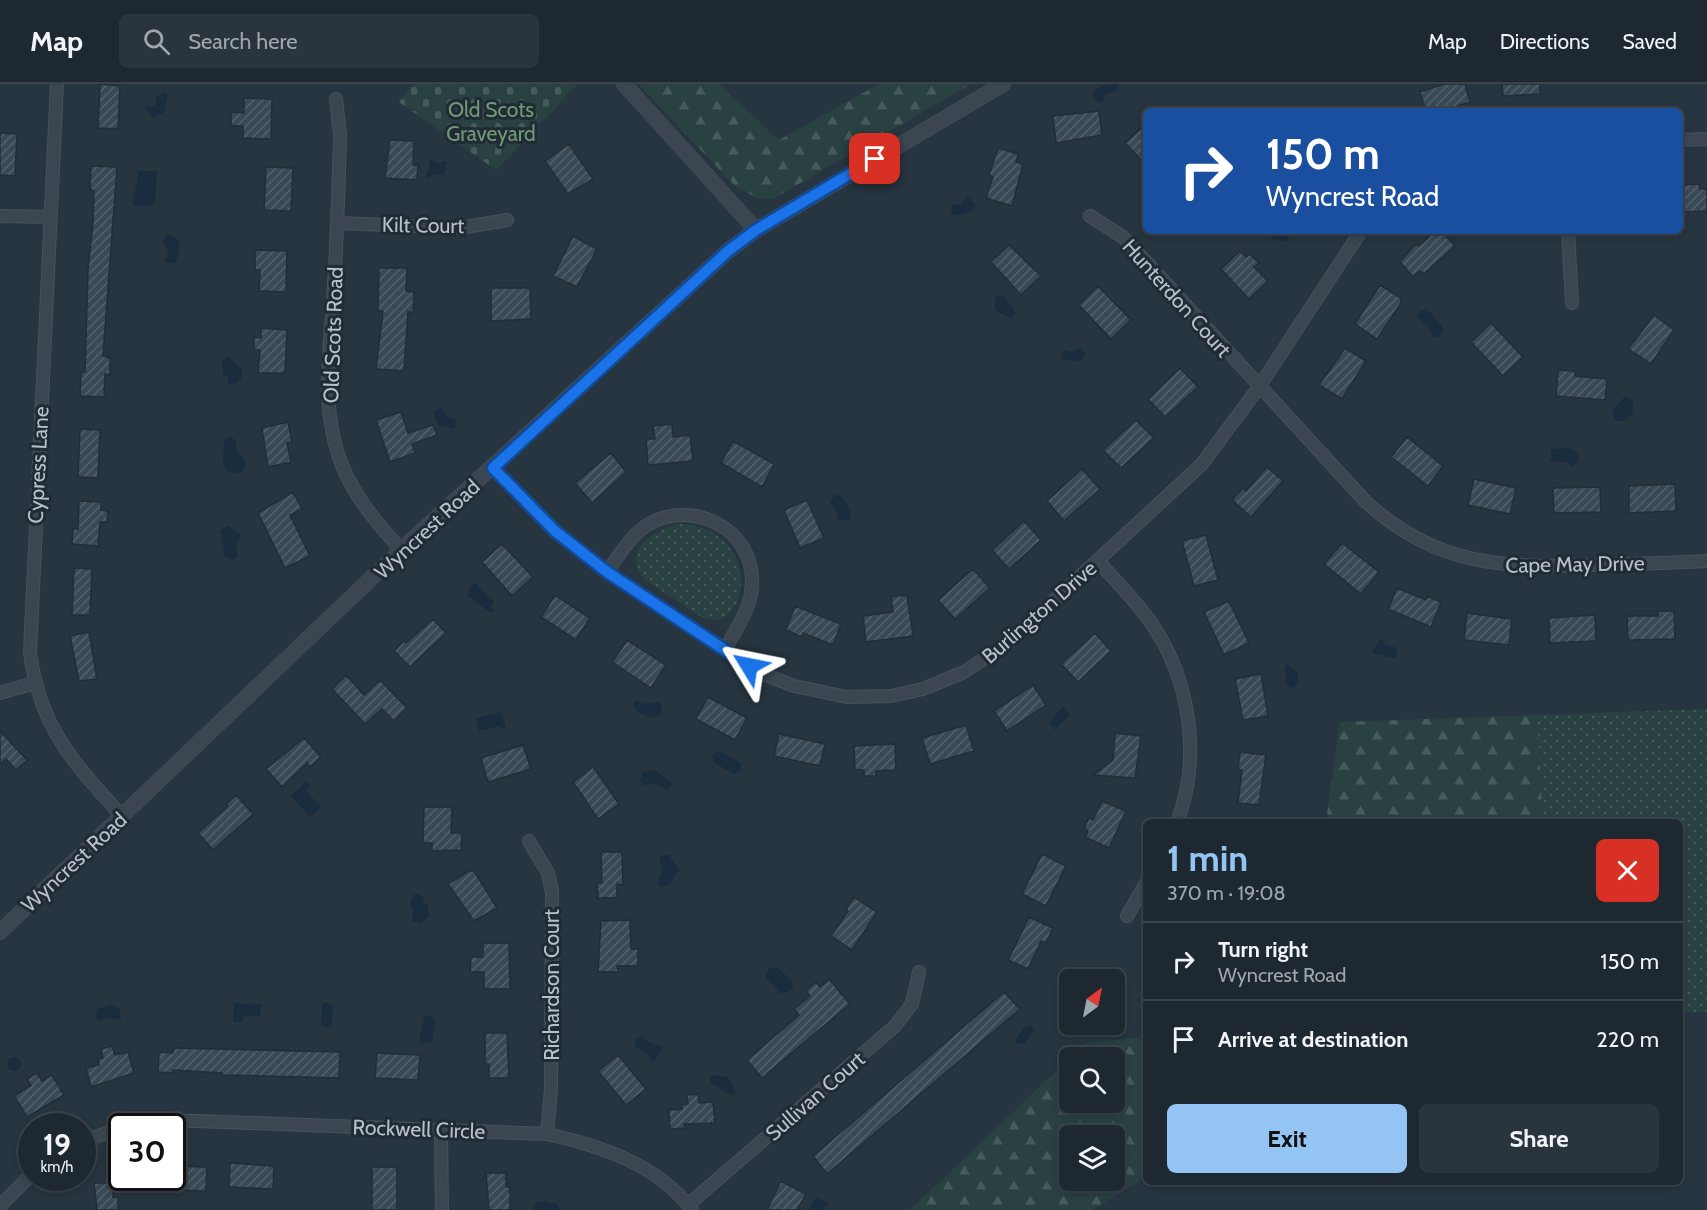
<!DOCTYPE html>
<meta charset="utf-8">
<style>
:root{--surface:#1d2830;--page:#2a343c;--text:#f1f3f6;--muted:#a0a6ab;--line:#3b444c;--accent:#94c4f3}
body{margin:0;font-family:Cabin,sans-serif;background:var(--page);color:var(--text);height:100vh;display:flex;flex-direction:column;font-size:22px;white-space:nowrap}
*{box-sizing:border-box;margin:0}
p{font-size:20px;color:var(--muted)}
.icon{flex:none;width:33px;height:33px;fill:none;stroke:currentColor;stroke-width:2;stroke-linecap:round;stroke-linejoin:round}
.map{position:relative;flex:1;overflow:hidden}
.details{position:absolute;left:1143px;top:735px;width:540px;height:366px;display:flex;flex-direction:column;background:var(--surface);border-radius:9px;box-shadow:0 3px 9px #0003,0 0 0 2px var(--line)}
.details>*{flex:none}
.top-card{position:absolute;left:1143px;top:24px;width:540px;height:126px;border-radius:9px;box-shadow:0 3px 9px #0003,0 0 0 2px var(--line);background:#1a4fa0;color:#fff;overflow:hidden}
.needle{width:39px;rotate:32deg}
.controls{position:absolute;left:1059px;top:885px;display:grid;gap:12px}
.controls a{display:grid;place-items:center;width:66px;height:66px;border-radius:9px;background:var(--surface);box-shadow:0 3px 9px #0003,0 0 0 2px var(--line);font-size:30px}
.speed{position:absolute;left:18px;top:1029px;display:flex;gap:12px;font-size:30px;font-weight:700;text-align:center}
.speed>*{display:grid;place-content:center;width:78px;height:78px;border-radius:50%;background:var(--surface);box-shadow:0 3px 9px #0003,0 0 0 2px var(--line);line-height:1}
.speed small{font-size:15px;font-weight:400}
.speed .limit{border:3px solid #111;border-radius:9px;background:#fff;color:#111}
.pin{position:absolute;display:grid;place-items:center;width:51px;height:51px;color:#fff;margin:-26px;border-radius:12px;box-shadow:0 3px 9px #0006}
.me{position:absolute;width:66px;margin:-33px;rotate:305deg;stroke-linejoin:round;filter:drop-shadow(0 0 4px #0008)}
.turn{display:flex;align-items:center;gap:21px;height:126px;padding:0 24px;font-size:27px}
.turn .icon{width:78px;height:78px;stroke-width:2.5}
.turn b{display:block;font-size:42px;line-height:51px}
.round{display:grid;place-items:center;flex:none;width:63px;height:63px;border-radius:9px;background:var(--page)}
.head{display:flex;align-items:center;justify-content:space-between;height:102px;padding:0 24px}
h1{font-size:36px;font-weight:700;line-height:45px;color:var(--accent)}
.cta{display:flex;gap:12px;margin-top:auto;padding:12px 24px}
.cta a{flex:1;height:69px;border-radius:9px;background:var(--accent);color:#111;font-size:24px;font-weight:700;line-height:69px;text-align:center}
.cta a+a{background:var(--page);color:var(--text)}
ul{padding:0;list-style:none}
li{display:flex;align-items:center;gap:18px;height:78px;padding:0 24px;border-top:2px solid var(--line)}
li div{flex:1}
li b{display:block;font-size:22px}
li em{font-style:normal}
header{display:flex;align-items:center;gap:36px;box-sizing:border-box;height:84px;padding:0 30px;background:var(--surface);border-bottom:2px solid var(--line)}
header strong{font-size:28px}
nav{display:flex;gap:33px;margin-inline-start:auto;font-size:21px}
.search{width:420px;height:54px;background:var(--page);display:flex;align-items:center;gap:15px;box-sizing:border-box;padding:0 21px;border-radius:9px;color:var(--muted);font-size:22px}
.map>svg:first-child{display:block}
</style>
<header>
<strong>Map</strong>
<div class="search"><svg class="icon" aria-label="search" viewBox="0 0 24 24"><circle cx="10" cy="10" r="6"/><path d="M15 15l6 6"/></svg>Search here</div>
<nav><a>Map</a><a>Directions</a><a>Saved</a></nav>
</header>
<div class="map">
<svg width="1707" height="1126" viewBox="0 0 1707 1126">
<defs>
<pattern id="grass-dots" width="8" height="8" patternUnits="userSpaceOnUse" patternTransform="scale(1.5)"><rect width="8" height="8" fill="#294141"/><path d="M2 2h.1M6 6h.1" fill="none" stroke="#465b5b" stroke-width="1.8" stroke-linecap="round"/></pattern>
<pattern id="forest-firs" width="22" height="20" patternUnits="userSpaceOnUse" patternTransform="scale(1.5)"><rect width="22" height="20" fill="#294141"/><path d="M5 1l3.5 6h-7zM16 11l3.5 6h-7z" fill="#465b5b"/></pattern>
<pattern id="cemetery-stones" width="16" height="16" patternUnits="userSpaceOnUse" patternTransform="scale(1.5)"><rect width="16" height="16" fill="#294141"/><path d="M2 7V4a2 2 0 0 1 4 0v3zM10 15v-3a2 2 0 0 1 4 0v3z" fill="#465b5b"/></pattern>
<pattern id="building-hatch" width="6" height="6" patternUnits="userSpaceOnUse" patternTransform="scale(1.5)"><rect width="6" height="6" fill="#394956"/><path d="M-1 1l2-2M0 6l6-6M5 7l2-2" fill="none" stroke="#54616d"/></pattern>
</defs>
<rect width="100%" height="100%" fill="#273540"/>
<path fill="url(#grass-dots)" d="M 681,440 C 762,444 752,548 705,535 L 645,496 C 619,467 654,445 681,440 Z
M 1707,625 L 1707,928 L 1680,929 L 1680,738 L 1543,738 L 1537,631 Z"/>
<path fill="url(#forest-firs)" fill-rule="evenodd" d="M 638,0 L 719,0 L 779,56 L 879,0 L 971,0 L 773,115 L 760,115 L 737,104 Z
M 1537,631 L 1543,738 L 1326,738 L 1340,638 Z
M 1146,953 L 1146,1093 L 1092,1126 L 910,1126 L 1069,975 L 1070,1018 L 1114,1018 L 1114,974 L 1072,973 L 1087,959 ZM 1070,1052 L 1114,1052 L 1114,1096 L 1070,1096 Z"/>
<path fill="url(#cemetery-stones)" d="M 413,0 L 578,0 L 496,86 L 399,18 Z"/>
<path fill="#1a2d3e" d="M 1108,0 L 1117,0 L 1117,6 L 1105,11 L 1102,19 L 1095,17 L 1092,11 L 1096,5 Z
M 163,8 L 168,11 L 164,28 L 154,34 L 144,24 L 147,21 L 155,22 L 156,13 Z
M 429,74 L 438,80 L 443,77 L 447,79 L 444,91 L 436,90 L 427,95 L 426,89 L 430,84 Z
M 139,87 L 157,87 L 155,119 L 151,122 L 132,122 Z
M 967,112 L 976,121 L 972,127 L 956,132 L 951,130 L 952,121 L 962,120 Z
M 1263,147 L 1286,147 L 1289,153 L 1286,157 L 1279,157 L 1277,154 L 1275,156 L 1272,155 L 1273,151 L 1263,153 Z
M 167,150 L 176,153 L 180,161 L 177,178 L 173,180 L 165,178 L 168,167 L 163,158 Z
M 998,211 L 1003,212 C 1007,218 1014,223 1015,229 L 1011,234 L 996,227 L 994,215 Z
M 1427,225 L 1443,243 L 1440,253 L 1433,253 L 1428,243 L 1417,233 L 1419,228 Z
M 1080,263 L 1086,270 L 1080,278 L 1061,275 L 1063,266 L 1072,268 Z
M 228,272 L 242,285 L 241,295 L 236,300 L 228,299 L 228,292 L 223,292 L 222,277 Z
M 1624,313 L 1628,313 L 1633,318 L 1633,329 L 1624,337 L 1615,337 L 1612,328 Z
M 441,323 L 448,333 L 457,336 L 454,345 L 439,342 L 433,328 Z
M 230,352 L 235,356 L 237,368 L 246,377 L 244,385 L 238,390 L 227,387 L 223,381 L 224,356 Z
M 1569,364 L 1579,370 L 1577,379 L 1572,382 L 1566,378 L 1550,378 L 1551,365 Z
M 835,411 C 845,411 849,421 851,430 L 849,437 L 837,435 L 837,428 L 830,418 Z
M 229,442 L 241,451 L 236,460 L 238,473 L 233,476 L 225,473 L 220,446 Z
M 475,499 L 494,517 L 491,524 L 494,526 L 492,529 L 475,518 L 473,514 L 467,513 L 469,503 Z
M 1380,556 L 1383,556 L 1385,561 L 1395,563 L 1398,567 L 1395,574 L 1371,569 Z
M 1287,580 L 1298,589 L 1298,601 L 1291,605 L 1285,599 L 1287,593 L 1284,585 Z
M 636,617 L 645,620 L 659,618 L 662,623 L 661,631 L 651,634 L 637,628 L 633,621 Z
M 1063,622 L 1070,631 L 1055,646 L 1049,639 Z
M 502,628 L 506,644 L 500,645 L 499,642 L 479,647 L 476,634 Z
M 716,668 L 724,669 L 740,679 L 741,687 L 734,690 L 715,679 L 711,672 Z
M 655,686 L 672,699 L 667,707 L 656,700 L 644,701 L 640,697 L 643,688 Z
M 306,697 L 311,701 L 306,707 L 321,723 L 310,733 L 291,712 Z
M 663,771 L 669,771 L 680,788 L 677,788 C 669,799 677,800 660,803 L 657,798 L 663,786 L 659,774 Z
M 419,810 L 423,813 L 424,820 L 428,821 L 427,825 L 430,831 L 421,840 L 412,837 L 413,827 L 410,820 L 413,811 Z
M 772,883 L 778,884 L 793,898 L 793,904 L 786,909 L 780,909 L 766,894 L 766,888 Z
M 326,918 L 333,921 L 332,941 L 328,944 L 321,940 L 322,921 Z
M 234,919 L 261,920 L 260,932 L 244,931 L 243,938 L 233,938 Z
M 112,920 L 120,926 L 121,936 L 108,934 L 99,937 L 95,934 L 97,925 Z
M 431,932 L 435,936 L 433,955 L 430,959 L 422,960 L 419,957 L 424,933 Z
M 1031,941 L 1035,945 L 1024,960 L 1014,958 L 1025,943 Z
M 641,952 L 648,958 L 664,963 L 655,976 L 652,977 L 646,968 L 635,963 L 636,955 Z
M7 980a7 7 0 1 1 14 0a7 7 0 1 1-14 0Z
M 713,991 L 727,993 L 736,1008 L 734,1011 C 725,1010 720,1003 711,1000 L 710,993 Z
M 816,1113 L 829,1119 L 825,1126 L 809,1126 Z
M 546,1115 L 549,1120 L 556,1119 L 560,1126 L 534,1126 L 534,1119 L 538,1117 L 544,1119 Z"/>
<path fill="url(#building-hatch)" stroke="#222d37" stroke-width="1.5" d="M 100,0 L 120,2 L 118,45 L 98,44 Z
M 1444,0 L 1465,0 L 1470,18 L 1442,27 L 1426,27 L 1420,8 Z
M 1502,0 L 1540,0 L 1540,10 L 1503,12 Z
M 244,14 L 272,15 L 271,55 L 243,54 L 243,42 L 231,42 L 231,28 L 244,29 Z
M 1099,27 L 1102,51 L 1056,59 L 1053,32 Z
M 1146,40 L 1146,81 L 1125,59 Z
M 0,49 L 17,50 L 15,92 L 0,91 Z
M 390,56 L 414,57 L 413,81 L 418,81 L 417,96 L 385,94 Z
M 569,60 L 593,95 L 568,110 L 545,77 Z
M 998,64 L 1018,70 L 1016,78 L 1023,80 L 1012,122 L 986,114 L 993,93 L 989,91 Z
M 91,82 L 117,83 L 103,272 L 110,274 L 110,291 L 105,290 L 104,313 L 80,312 L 81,288 L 85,288 L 88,185 L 93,138 L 94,107 L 90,105 Z
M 266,83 L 293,84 L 291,127 L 264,126 Z
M 1699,100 L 1700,105 L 1707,105 L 1707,127 L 1684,128 L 1682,101 Z
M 1435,147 L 1441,147 L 1455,162 L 1425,189 L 1419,187 L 1413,193 L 1400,178 L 1411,165 L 1417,160 L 1419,162 Z
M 573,152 L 597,165 L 577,203 L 553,192 Z
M 1009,161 L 1041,192 L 1021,211 L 991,178 Z
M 255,166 L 287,167 L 286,208 L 259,207 L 260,186 L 255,186 Z
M 1240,167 L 1246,173 L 1250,170 L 1259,179 L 1254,183 L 1268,197 L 1249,215 L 1221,185 Z
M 379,184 L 407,184 L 406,207 L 414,208 L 413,228 L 408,228 L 404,287 L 376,285 L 383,227 L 378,227 Z
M 1380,201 L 1401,214 L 1401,219 L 1377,255 L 1355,240 Z
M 1098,202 L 1131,236 L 1111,255 L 1079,221 Z
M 491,204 L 530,204 L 531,235 L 491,237 Z
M 1654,231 L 1674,246 L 1651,280 L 1628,265 Z
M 1491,239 L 1523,273 L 1503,292 L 1471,258 Z
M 261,244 L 287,246 L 285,289 L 258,289 L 260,266 L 254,266 L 254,253 L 261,254 Z
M 1345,264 L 1366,277 L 1342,315 L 1319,301 Z
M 1180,284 L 1198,303 L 1165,333 L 1148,315 Z
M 1558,286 L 1575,287 L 1575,292 L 1607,295 L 1605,316 L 1556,312 Z
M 401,328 L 408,349 L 433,341 L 437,351 L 412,360 L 415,369 L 390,378 L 376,336 Z
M 1136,336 L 1154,354 L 1121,384 L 1103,366 Z
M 288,338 L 292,358 L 287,359 L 291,378 L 268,383 L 262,344 Z
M 672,340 L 673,353 L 690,351 L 693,377 L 648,381 L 646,355 L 655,355 L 653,342 Z
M 80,345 L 100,346 L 98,394 L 78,393 Z
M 1407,353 L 1443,382 L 1428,402 L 1391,373 Z
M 733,357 L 774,380 L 762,403 L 721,379 Z
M 611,369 L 626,388 L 592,419 L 575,399 Z
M 1267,383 L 1283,397 L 1251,433 L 1232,416 L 1243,404 L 1246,407 Z
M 1082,385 L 1100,405 L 1064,437 L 1047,417 Z
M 1474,395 L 1516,404 L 1510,430 L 1468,421 Z
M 1675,400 L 1676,427 L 1629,429 L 1629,402 Z
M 1600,403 L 1601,428 L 1554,429 L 1553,404 Z
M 293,408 L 302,425 L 290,431 L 310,472 L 285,484 L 258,429 Z
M 807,416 L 824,454 L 800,464 L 784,426 Z
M 79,417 L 101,418 L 101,426 L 108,427 L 107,438 L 100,438 L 98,462 L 72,460 L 73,445 L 78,445 Z
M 1024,437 L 1041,456 L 1009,485 L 992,466 Z
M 1206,451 L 1218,496 L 1194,502 L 1182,457 Z
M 1342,459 L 1379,488 L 1361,510 L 1324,480 Z
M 502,460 L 533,493 L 512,512 L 482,478 Z
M 74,484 L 92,485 L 90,531 L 72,531 Z
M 973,485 L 990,504 L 955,535 L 938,516 Z
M 1397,504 L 1426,516 L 1427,512 L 1441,518 L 1431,543 L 1388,525 Z
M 555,511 L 590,534 L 576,556 L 541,533 Z
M 907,511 L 913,552 L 866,558 L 863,532 L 893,528 L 891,513 Z
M 1229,517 L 1249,559 L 1224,571 L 1204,528 Z
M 795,522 L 841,540 L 833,561 L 803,549 L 802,553 L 786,546 Z
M 1658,527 L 1674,527 L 1675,555 L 1628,556 L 1627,532 L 1658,532 Z
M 1467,529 L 1512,535 L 1509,561 L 1464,556 Z
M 1595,531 L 1596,557 L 1550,559 L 1549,534 Z
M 433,535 L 446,549 L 410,583 L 394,567 L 404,557 L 406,559 Z
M 89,548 L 97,595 L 79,597 L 70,552 Z
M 1095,549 L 1111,567 L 1078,598 L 1061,580 Z
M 627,556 L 666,581 L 651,604 L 612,578 Z
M 1261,590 L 1268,632 L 1243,636 L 1235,595 Z
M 346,591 L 364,611 L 380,596 L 407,624 L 394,637 L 382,625 L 365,640 L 332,605 Z
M 1033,601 L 1046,621 L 1007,647 L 994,627 Z
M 708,613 L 747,634 L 735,656 L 696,635 Z
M 966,641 L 974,667 L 930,680 L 922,654 Z
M 0,647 L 27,676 L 16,686 L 6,675 L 0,681 Z
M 1115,649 L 1141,652 L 1135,694 L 1093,691 L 1113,676 Z
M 779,650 L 825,660 L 820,682 L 774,672 Z
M 304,654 L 321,673 L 310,683 L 307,679 L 282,703 L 266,685 Z
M 895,660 L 896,686 L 876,687 L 876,692 L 864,692 L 864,686 L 855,686 L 854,662 Z
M 523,661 L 531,685 L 488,698 L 481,674 Z
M 1240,668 L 1266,671 L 1259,721 L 1238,719 L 1242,686 L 1238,685 Z
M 593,683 L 619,720 L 598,735 L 573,698 Z
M 236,711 L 253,730 L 213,766 L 198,749 L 228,722 L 226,720 Z
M 1102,717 L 1126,727 L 1109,764 L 1085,753 L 1088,747 L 1084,744 L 1089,734 L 1093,736 Z
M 424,723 L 452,723 L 451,749 L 462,749 L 461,766 L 432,767 L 432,759 L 423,759 Z
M 601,768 L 622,768 L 623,801 L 617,800 L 617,814 L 598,814 L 597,799 L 602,799 Z
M 1042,770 L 1066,782 L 1046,822 L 1022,810 Z
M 469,787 L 474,787 L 497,824 L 474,837 L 448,800 Z
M 854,813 L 877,828 L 852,866 L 831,852 L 848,827 L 846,825 Z
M 1029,833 L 1053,844 L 1046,859 L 1041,857 L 1028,885 L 1008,876 Z
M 630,836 L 631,865 L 638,865 L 638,882 L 617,882 L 618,888 L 598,888 L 601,837 Z
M 483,859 L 509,859 L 510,905 L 484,905 L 484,888 L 470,888 L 471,873 L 483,873 Z
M 829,895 L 850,920 L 762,994 L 747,976 L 799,931 L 794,925 L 810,912 L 806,907 L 816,898 L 820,903 Z
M 1004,908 L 1020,925 L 827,1090 L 813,1072 Z
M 485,949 L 507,949 L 509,994 L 489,994 L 489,980 L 485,980 Z
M 112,962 L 115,971 L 128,968 L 134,989 L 91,1003 L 86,984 L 99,981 L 98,975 L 103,974 L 101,965 Z
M 174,964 L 340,968 L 339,994 L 222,991 L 222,989 L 173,986 L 173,989 L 158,988 L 159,968 L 173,969 Z
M 377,969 L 420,971 L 418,996 L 375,994 Z
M 618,971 L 646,1005 L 626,1021 L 598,987 Z
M 37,989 L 42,997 L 52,991 L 64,1011 L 27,1033 L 14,1012 L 31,1001 L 27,995 Z
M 698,1010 L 699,1019 L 713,1018 L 715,1039 L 684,1040 L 685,1044 L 670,1045 L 669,1026 L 682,1025 L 682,1020 L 688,1020 L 687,1011 Z
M 230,1079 L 274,1082 L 273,1105 L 229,1103 Z
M 172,1082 L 207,1083 L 206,1107 L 145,1105 L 146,1094 L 172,1094 Z
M 372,1083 L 397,1083 L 397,1126 L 372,1126 Z
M 486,1089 L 506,1089 L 506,1103 L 510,1103 L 510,1126 L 489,1126 Z
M 781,1097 L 806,1110 L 797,1126 L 767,1126 Z
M 94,1099 L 113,1099 L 113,1113 L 118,1113 L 118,1126 L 97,1126 Z"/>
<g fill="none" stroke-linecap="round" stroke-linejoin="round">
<g stroke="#48525c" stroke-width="14">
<path id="minor" d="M 57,0 L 30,568 C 39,642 74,680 122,732
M 336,15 L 340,51 C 339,101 337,151 334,201 C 331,259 319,325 342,381 C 355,414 378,440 401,466
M 1680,56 L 1707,55
M 0,132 L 50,133
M 1090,132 L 1123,153 L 1139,170 L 1366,418 C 1436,482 1503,484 1592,481 C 1630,480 1669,479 1707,477
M 338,139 L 460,144 L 507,136
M 1568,147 L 1572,219
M 493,384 L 555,447 L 607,488 L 761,589 L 794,602 L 847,613 L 891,612 L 923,605 L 964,588 L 1008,559 L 1201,381 L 1259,303 L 1361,147
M 1098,477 C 1116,497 1136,517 1152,540 C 1190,596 1202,674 1177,738
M 607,488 C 619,472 631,450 649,440 C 692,415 753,444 752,498 C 752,523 737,544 725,565
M 0,609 L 34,599
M 529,757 L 548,789 L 552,808 L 551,1006 L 547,1050
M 1127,832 L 1146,799
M 124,1042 L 154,1037 L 197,1037 L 547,1050 C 601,1062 657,1080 692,1126
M 441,1046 L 442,1126
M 82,1058 L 122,1043
M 688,1121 L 895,942 L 912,920 L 919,888
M 0,1122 L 32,1090"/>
</g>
<g stroke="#48525c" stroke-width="16">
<path id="tertiary" d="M 624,0 L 756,146
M 0,848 L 401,466 L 728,167 L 756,146 L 1003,0"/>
</g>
<use href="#minor" stroke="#3b4650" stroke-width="12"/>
<use href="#tertiary" stroke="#3b4650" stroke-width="15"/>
</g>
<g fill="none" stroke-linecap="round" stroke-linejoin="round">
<g stroke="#114b97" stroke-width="15">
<path id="route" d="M 749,582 L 607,488 L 555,447 L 493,384 L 728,167 L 756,146 L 875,75"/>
</g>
<use href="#route" stroke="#1a73e8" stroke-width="10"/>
</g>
<g text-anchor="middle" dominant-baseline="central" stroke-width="6" stroke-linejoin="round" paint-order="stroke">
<g font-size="21" fill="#709a75" stroke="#202b35">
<text x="491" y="25">Old Scots<tspan x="491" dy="24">Graveyard</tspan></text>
</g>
<g font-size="21" fill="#b8c1ca" stroke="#202b35">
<text transform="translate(423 141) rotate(1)">Kilt Court</text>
<text transform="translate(1177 214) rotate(48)">Hunterdon Court</text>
<text transform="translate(333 251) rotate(-88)">Old Scots Road</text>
<text transform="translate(38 381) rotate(-87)">Cypress Lane</text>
<text transform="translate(427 445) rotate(-43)">Wyncrest Road</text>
<text transform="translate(1575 480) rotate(-1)">Cape May Drive</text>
<text transform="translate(1039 528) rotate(-41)">Burlington Drive</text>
<text transform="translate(74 778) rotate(-43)">Wyncrest Road</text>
<text transform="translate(551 901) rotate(-90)">Richardson Court</text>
<text transform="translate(815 1012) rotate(-41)">Sullivan Court</text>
<text transform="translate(419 1045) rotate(2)">Rockwell Circle</text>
</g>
</g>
</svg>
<div class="controls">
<a><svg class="needle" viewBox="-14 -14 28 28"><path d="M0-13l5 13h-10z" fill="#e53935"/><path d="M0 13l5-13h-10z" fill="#a0a6ab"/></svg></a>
<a><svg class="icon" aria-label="search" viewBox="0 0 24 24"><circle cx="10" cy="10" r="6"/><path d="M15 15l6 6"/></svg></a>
<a><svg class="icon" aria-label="layers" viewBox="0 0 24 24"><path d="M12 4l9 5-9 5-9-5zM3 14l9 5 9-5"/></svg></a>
</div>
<div class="speed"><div>19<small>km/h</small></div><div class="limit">30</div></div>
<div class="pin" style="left:875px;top:75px;background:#d93025"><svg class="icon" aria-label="arrive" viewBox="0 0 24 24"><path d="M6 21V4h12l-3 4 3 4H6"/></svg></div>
<svg class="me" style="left:749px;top:582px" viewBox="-20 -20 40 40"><path d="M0-17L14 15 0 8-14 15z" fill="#1a73e8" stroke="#fff" stroke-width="4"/></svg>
<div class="top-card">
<div class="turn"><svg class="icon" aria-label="right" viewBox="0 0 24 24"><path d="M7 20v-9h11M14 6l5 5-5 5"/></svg><div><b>150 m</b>Wyncrest Road</div></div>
</div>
<section class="details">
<div class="head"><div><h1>1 min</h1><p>370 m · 19:08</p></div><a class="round" style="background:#d93025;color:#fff"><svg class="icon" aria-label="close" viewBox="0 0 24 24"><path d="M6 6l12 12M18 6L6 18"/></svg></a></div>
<ul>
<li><svg class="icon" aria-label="right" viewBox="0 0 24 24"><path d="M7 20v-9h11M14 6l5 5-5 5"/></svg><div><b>Turn right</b><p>Wyncrest Road</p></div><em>150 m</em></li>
<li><svg class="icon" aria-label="arrive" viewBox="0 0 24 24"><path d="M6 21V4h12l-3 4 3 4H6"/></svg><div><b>Arrive at destination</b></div><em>220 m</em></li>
</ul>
<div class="cta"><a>Exit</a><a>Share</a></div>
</section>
</div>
